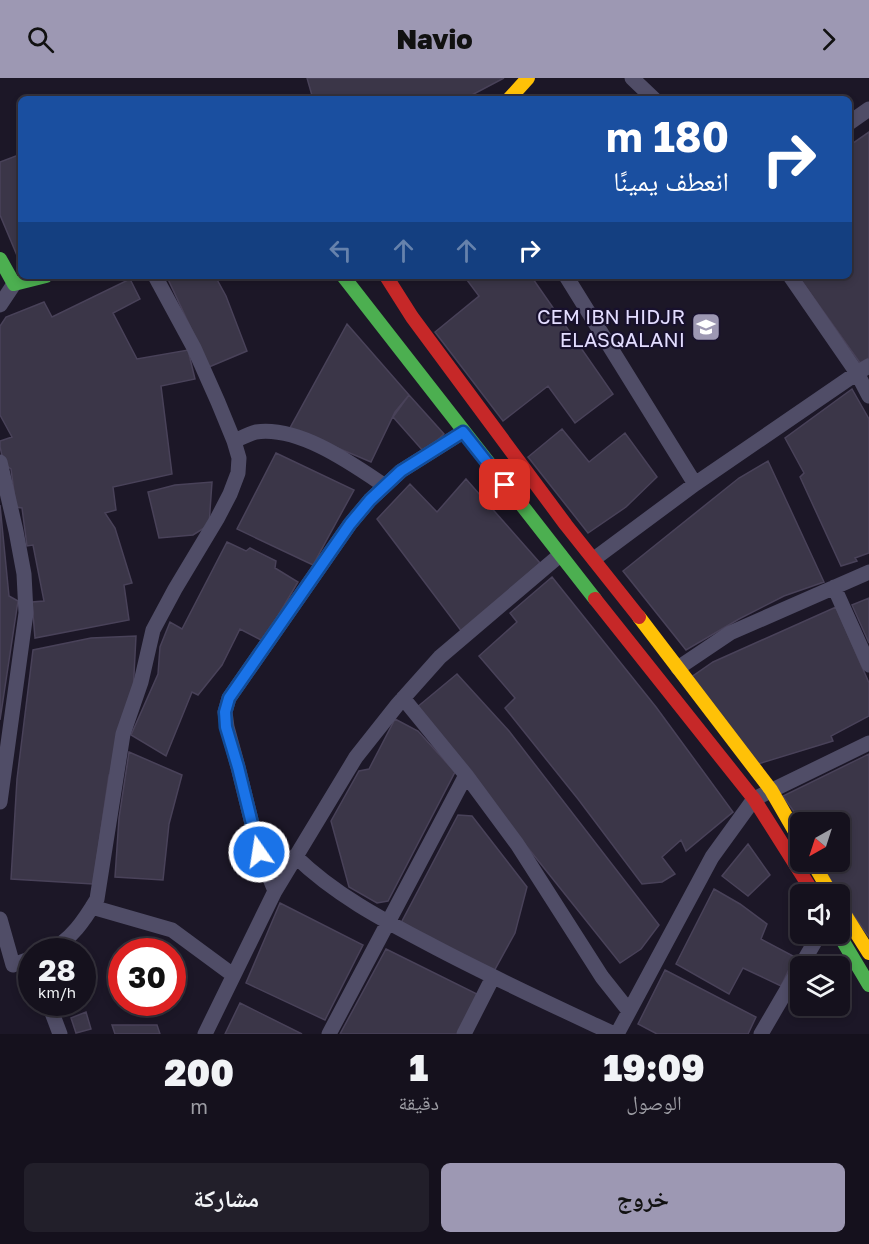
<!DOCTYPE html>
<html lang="ar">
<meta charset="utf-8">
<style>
:root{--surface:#15111d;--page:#221f2a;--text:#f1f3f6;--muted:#9d9da4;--line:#34313b;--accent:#9d98b3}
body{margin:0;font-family:"Golos Text","Noto Naskh Arabic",sans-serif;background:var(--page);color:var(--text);direction:rtl;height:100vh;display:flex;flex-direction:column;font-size:22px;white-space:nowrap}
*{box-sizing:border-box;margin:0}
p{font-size:20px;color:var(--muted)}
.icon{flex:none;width:33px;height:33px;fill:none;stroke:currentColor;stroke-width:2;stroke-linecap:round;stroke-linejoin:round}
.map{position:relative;height:956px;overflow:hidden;direction:ltr}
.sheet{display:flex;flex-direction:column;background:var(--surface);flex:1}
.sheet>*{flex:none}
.hud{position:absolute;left:18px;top:18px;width:834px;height:183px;border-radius:9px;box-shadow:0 3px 9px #0003,0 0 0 2px var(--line);direction:rtl;background:#1a4fa0;color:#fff;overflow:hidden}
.needle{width:39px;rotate:219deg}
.controls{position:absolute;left:790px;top:734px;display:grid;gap:12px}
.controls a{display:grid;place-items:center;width:60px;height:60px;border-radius:9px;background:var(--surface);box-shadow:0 3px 9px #0003,0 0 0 2px var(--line);font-size:30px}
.speed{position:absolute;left:18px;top:860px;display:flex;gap:12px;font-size:30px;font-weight:700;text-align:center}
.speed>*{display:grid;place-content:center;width:78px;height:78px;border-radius:50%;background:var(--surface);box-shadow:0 3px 9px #0003,0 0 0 2px var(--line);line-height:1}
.speed small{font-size:15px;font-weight:400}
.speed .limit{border:9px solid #d22;background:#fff;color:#111}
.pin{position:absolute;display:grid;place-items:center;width:51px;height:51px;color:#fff;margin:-26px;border-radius:12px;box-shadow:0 3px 9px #0006}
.me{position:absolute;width:66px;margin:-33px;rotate:347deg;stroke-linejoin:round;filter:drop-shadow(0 0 4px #0008)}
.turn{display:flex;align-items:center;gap:21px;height:126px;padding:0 24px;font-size:27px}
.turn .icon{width:78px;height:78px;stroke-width:2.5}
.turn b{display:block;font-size:42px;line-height:51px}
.lanes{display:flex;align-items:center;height:57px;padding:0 24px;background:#0003;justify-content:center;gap:30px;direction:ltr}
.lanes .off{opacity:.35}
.eta{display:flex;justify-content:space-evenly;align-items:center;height:102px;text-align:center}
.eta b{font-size:36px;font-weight:800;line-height:42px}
.cta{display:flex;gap:12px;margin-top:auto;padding:12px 24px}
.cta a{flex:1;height:69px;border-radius:9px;background:var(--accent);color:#111;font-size:24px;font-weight:800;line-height:69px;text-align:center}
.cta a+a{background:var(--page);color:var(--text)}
header{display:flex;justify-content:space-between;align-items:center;height:78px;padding:0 24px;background:var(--accent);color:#111;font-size:27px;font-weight:800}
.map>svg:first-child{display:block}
</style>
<header><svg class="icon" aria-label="forward" viewBox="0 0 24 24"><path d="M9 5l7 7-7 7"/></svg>Navio<svg class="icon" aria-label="search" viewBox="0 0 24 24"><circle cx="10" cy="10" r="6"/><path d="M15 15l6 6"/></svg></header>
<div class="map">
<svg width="869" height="956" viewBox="0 0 869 956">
<rect width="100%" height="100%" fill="#1c1727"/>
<path fill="#3b3648" stroke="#494259" stroke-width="1.5" d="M 307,0 L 504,0 L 470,18 L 453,21 L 313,21 Z
M 869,54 L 869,280 L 860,285 L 798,198 L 849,198 L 849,68 Z
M 21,76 L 21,187 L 0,137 L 0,84 Z
M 174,198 L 215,198 L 226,218 L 247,273 L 209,289 L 167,199 Z
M 464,198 L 531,198 L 613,316 L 575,345 L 548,308 L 503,343 L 435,254 L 479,218 Z
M 130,201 L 140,221 L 113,235 L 137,281 L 188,272 L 195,301 L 161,308 L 172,396 L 113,409 L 116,432 L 105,435 L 115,450 L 132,505 L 124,507 L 129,542 L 35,560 L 32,524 L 44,523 L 33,467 L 27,468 L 22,430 L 16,429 L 11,391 L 4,386 L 0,369 L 0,363 L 12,359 L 0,337 L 0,248 L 6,239 L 44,224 L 52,239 Z
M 347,246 L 409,317 L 395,334 L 371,384 L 290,350 Z
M 852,311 L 869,341 L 869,475 L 855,480 L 857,483 L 841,488 L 800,399 L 804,395 L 785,360 Z
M 409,317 L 444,356 L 424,374 L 393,339 Z
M 562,351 L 589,384 L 625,355 L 657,399 L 626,429 L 588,455 L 528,379 Z
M 276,375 L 354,412 L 313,487 L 237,451 Z
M 768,383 L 824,504 L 784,518 L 739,541 L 686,572 L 623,493 L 739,400 Z
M 466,401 L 540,485 L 462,554 L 377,441 L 410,406 L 437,434 Z
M 212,404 L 209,447 L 193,457 L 159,460 L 148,414 L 175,407 Z
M 0,427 L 9,518 L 18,523 L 0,642 Z
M 227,464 L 246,473 L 250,470 L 276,483 L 275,490 L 298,504 L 263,563 L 240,551 L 222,587 L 198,617 L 192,614 L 166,678 L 131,657 L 158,596 L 160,569 L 170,544 L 182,551 Z
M 552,499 L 656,629 L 733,734 L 686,773 L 681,762 L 662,779 L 675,796 L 662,804 L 642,806 L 578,721 L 505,630 L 515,620 L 479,578 L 517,544 L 510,535 Z
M 869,520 L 869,565 L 852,527 Z
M 836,529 L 869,605 L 869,638 L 831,658 L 833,663 L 758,686 L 690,600 L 713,584 Z
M 136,558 L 133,616 L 113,697 L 109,697 L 93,806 L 11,801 L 17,701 L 33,572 L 91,560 Z
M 457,596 L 509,653 L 659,847 L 641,871 L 620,885 L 416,630 Z
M 395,641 L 418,653 L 455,694 L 388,823 L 377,825 L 349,809 L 331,743 L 359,693 L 369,691 Z
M 129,674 L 182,697 L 169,746 L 163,802 L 115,799 L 119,740 Z
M 869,676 L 869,859 L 840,818 L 820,783 L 840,783 L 840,744 L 801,744 L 783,718 Z
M 458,737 L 472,738 L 527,809 L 515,855 L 493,895 L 401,845 Z
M 748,766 L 770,797 L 748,818 L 722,798 Z
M 714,811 L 740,826 L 767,846 L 761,861 L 795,879 L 781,908 L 743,890 L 729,916 L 676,886 Z
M 280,825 L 363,867 L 325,942 L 246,905 Z
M 386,871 L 479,917 L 458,956 L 340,956 Z
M 665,892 L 756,939 L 748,956 L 657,956 L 638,946 Z
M 240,925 L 302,956 L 225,956 Z
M 86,934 L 91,951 L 76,955 L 71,940 Z
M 112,947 L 157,947 L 160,956 L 115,956 Z"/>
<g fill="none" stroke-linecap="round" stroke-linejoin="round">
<path stroke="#504d67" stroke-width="15" d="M 632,0 L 654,21
M 849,45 L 869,31
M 566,198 L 695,406
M 0,227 L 14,206
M 869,288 L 857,295 L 869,318
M 234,363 C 241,360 249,356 256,354 C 299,348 351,385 385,408
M 0,384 L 16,453 L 24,496 L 26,535 L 0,724
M 594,481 L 695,406 L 857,295 L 790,198
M 834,509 L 869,587
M 678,590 L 730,555 L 869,494
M 466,697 L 517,766 L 602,899 L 629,933
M 295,778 C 334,816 381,841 429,866 C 489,898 552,927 614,956
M 275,813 L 259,774 L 238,689 L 227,649 L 225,634 L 229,620 L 350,446 L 370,422 L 401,393 L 463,354
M 92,829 L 172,852 L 233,897
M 0,841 L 13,887 L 32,880
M 48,873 C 71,863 85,841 97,821 L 123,656 L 141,604 L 153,552 L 175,511 L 217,441 L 230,416 L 238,395 L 239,380 L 234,363 L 218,324 L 194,270 L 155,198
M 48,924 L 60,956
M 205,956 L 275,813 L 356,679 L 398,626 L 440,579 L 560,477
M 329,956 L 466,697 L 403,620
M 464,956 L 493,899
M 617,956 L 712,779 L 754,721 L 869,665
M 761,956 L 820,855"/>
<path stroke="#4caf50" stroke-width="14" d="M 0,181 L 14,206 L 46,198
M 343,198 L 595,521
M 838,855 L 869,907"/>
<path stroke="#ffc107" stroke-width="14" d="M 509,21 L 528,0
M 639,539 L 771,712 L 801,764
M 812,783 L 831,816
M 840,829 L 869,875"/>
<path stroke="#c62828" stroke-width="14" d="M 386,198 L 412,239 L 566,447 L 639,539
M 595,521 L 754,721 L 814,816"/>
</g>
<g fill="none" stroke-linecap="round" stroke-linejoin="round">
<g stroke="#114b97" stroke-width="15">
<path id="route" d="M 259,774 L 238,689 L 226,649 L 225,634 L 229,620 L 350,446 L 370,422 L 401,393 L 463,354 L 505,407"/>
</g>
<use href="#route" stroke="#1a73e8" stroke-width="10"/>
</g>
<defs>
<g id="school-square" transform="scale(1.5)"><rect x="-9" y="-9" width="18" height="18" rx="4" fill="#9d98b3" stroke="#18112d"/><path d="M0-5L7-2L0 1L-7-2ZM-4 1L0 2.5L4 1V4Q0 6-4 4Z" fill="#fff"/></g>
</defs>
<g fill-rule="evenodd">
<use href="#school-square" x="706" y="249"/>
</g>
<g text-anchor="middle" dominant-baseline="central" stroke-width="4.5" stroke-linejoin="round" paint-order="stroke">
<g font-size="20" fill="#e3ddff" stroke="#18112d" text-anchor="end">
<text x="685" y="238">CEM IBN HIDJR<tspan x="685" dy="23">ELASQALANI</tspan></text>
</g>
</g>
</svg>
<div class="controls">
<a><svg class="needle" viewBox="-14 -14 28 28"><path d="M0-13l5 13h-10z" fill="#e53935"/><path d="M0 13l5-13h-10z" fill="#9d9da4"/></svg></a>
<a><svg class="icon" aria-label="sound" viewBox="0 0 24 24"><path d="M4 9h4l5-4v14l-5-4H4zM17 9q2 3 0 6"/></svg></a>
<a><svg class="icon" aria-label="layers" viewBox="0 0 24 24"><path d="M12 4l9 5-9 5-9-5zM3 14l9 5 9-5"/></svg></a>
</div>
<div class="speed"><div>28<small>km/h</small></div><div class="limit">30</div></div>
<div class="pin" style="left:505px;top:407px;background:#d93025"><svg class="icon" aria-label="arrive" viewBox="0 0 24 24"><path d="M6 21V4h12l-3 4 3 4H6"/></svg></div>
<svg class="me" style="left:259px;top:774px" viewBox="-20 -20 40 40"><circle r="17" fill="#1a73e8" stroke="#fff" stroke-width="3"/><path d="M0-11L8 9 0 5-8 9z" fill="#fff"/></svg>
<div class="hud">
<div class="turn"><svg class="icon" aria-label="right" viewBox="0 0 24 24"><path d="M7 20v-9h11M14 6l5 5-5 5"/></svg><div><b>180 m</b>انعطف يمينًا</div></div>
<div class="lanes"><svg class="icon off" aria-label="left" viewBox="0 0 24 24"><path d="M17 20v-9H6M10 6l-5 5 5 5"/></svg><svg class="icon off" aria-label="ahead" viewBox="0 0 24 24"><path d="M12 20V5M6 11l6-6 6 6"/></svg><svg class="icon off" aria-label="ahead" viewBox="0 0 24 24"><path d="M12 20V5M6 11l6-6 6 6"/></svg><svg class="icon" aria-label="right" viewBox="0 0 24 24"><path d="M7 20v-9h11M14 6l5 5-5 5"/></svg></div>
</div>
</div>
<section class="sheet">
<div class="eta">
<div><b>19:09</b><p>الوصول</p></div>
<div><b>1</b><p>دقيقة</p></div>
<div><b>200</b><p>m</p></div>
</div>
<div class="cta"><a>خروج</a><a>مشاركة</a></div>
</section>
